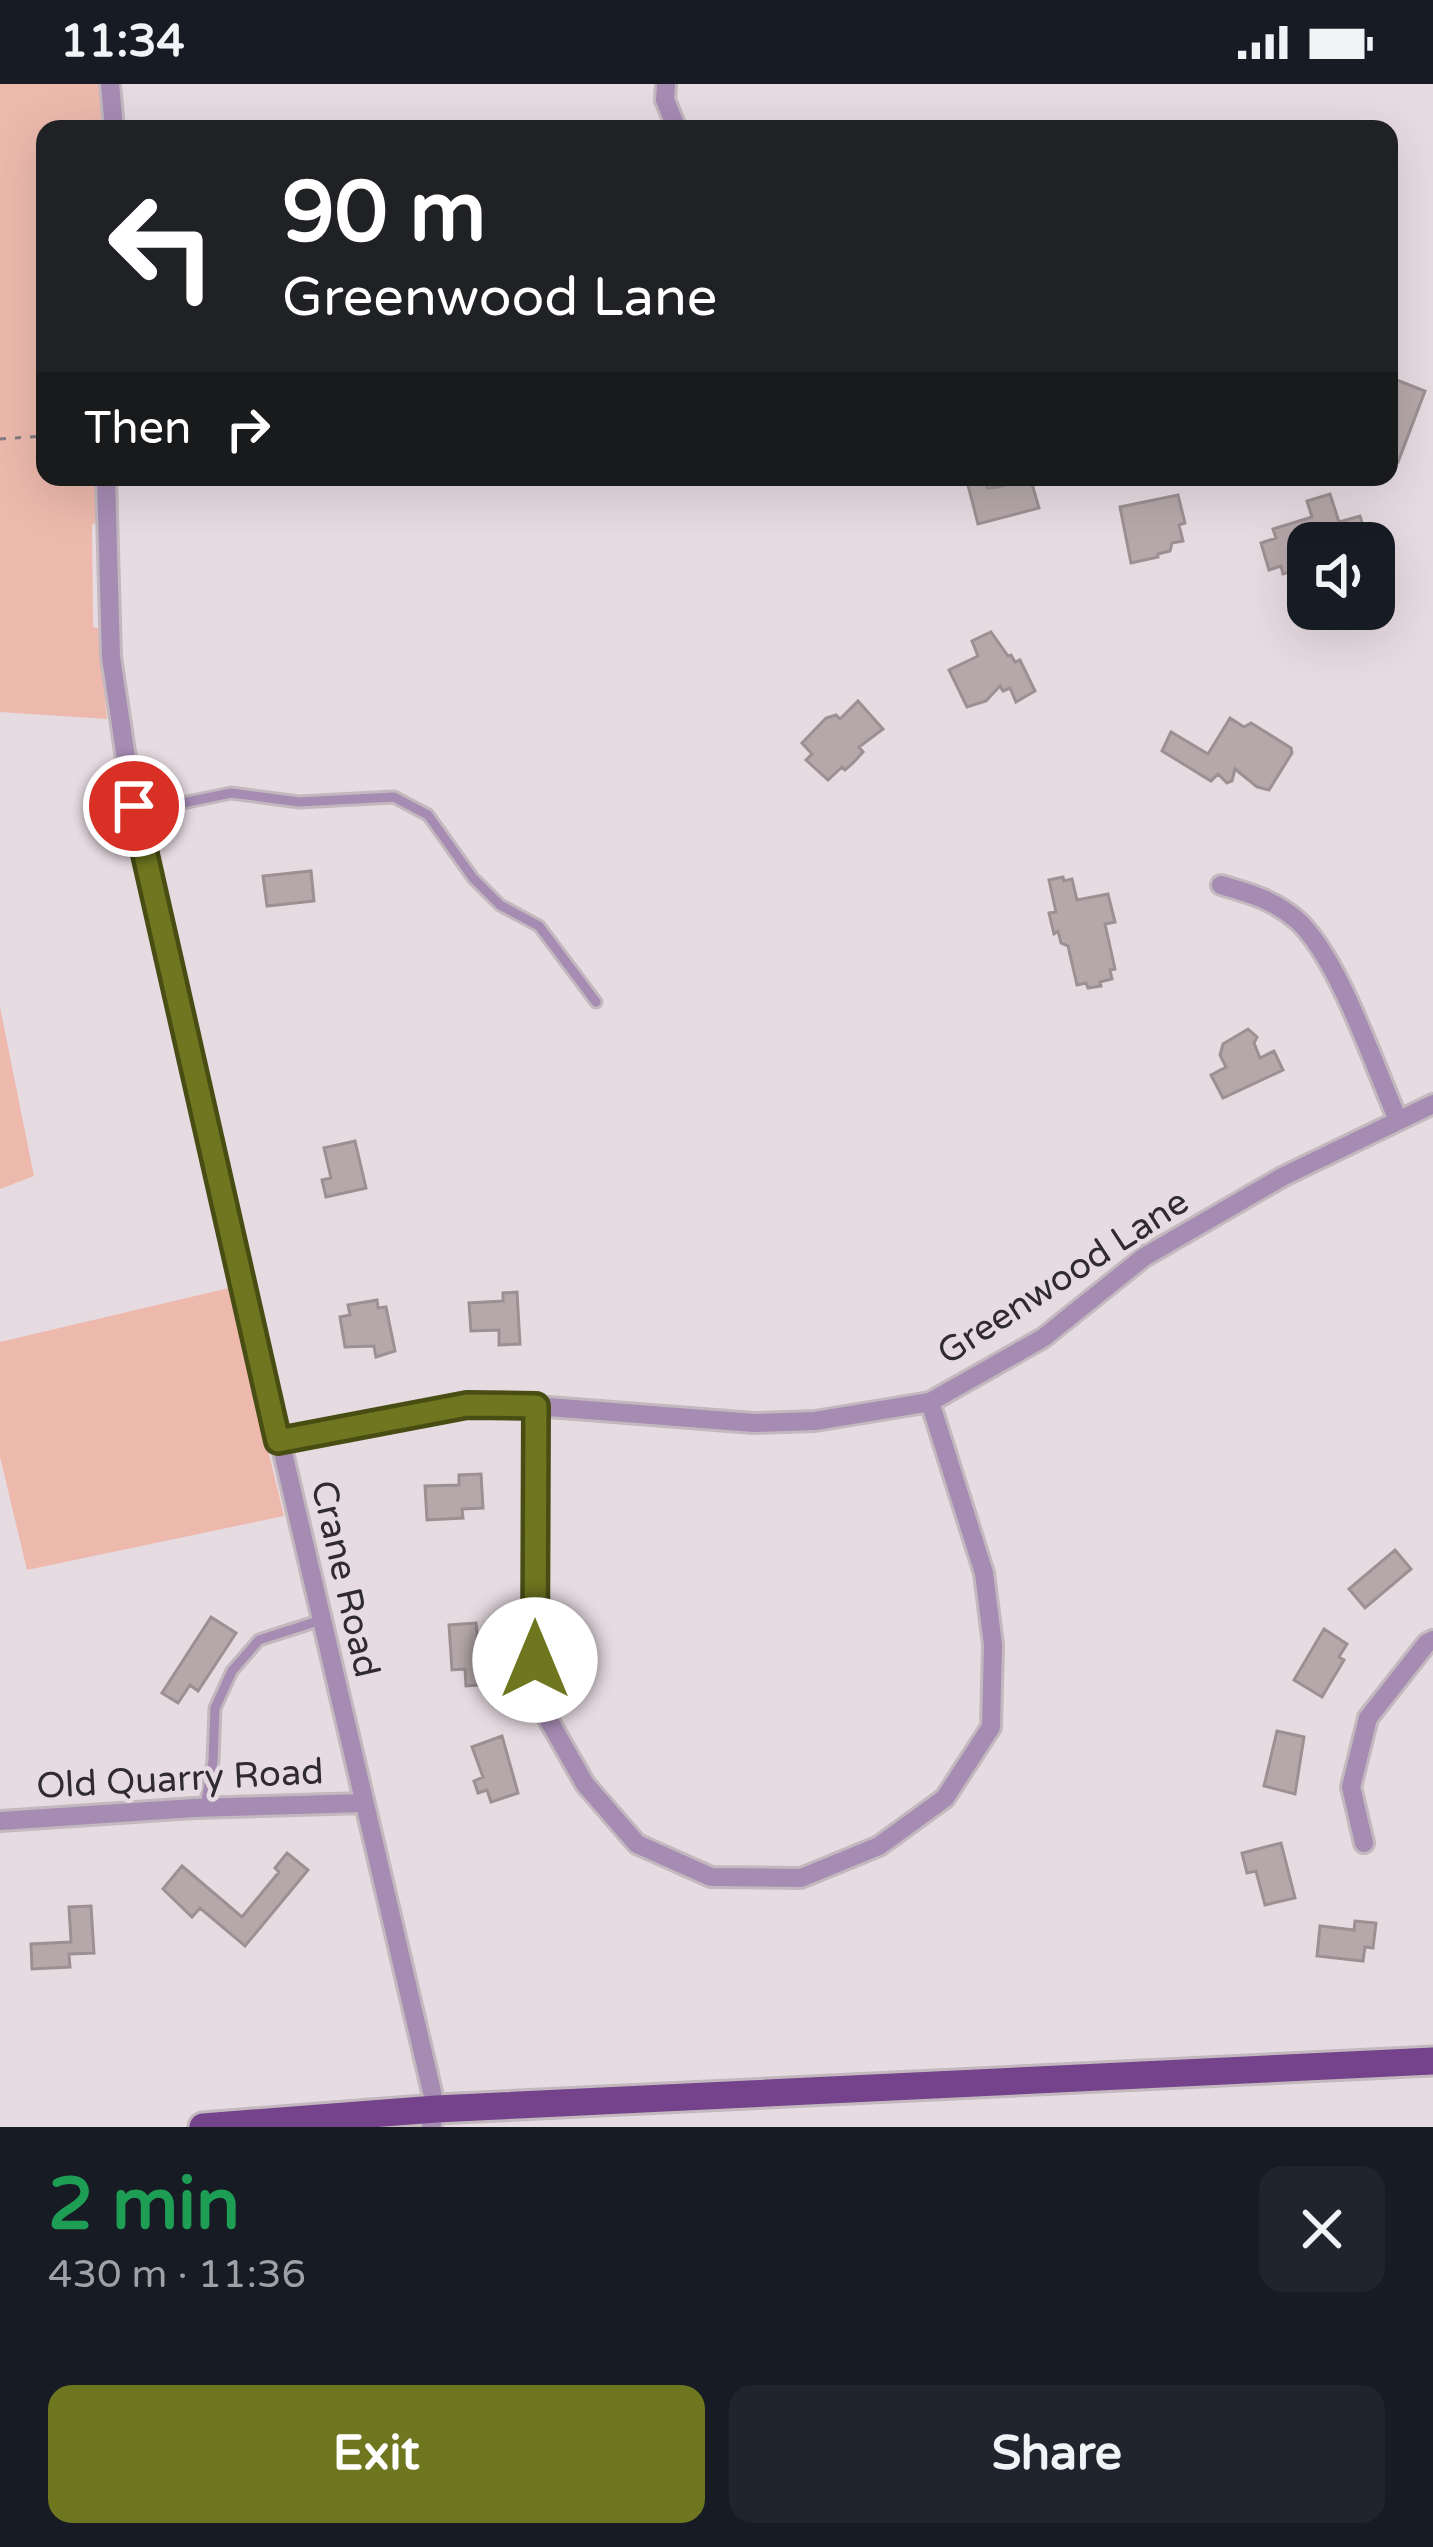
<!DOCTYPE html>
<meta charset="utf-8">
<style>
:root{--surface:#171b24;--page:#20242c;--text:#f1f3f6;--muted:#9ea1a6;--accent:#6e761f}
body{margin:0;font-family:"Varela Round",sans-serif;background:var(--page);color:var(--text);height:100vh;display:flex;flex-direction:column;font-size:45px;white-space:nowrap}
*{box-sizing:border-box;margin:0}
p{font-size:39px;color:var(--muted)}
.icon{flex:none;width:66px;height:66px;fill:none;stroke:currentColor;stroke-width:2;stroke-linecap:round;stroke-linejoin:round}
.map{position:relative;height:2043px;overflow:hidden}
.panel{display:flex;flex-direction:column;background:var(--surface);flex:1}
.panel>*{flex:none}
.guide{position:absolute;left:36px;top:36px;width:1362px;height:366px;border-radius:24px;box-shadow:0 12px 48px #0002;background:#202124;color:#fff;overflow:hidden}
.controls{position:absolute;left:1287px;top:438px;display:grid;gap:24px}
.controls a{display:grid;place-items:center;width:108px;height:108px;border-radius:24px;background:var(--surface);box-shadow:0 12px 48px #0002;font-size:60px}
.pin{position:absolute;display:grid;place-items:center;width:102px;height:102px;color:#fff;margin:-51px;border:6px solid #fff;border-radius:50%;box-shadow:0 3px 12px #0007}
.me{position:absolute;width:132px;margin:-66px;rotate:0deg;stroke-linejoin:round;filter:drop-shadow(0 0 9px #0008)}
.turn{display:flex;align-items:center;gap:42px;height:252px;padding:0 48px;font-size:54px}
.turn .icon{width:156px;height:156px;stroke-width:2.5}
.turn b{display:block;font-size:84px;line-height:102px}
.then{display:flex;align-items:center;height:114px;padding:0 48px;background:#0003;gap:24px;font-size:45px}
.round{display:grid;place-items:center;flex:none;width:126px;height:126px;border-radius:24px;background:var(--page)}
.headline{display:flex;align-items:center;justify-content:space-between;height:204px;padding:0 48px}
h1{font-size:72px;font-weight:800;line-height:90px;color:#1e9e55}
.button{display:flex;gap:24px;margin-top:auto;padding:24px 48px}
.button a{flex:1;height:138px;border-radius:24px;background:var(--accent);color:#fff;font-size:48px;font-weight:800;line-height:138px;text-align:center}
.button a+a{background:var(--page);color:var(--text)}
.status{display:flex;justify-content:space-between;align-items:center;height:84px;padding:0 60px;background:var(--surface);direction:ltr}
.status svg{height:33px;fill:currentColor}
.map>svg:first-child{display:block}
</style>
<div class="status"><b>11:34</b><svg viewBox="0 0 49 12"><path d="M0 12V9h3v3zM5 12V6h3v6zM10 12V3h3v9zM15 12V0h3v12zM26 1h20v11H26zM47 4h2v5h-2z"/></svg></div>
<div class="map">
<svg width="1433" height="2043" viewBox="0 0 1433 2043">
<rect width="100%" height="100%" fill="#e7dbe2"/>
<path fill="#edb9ad" d="M 0,0 L 98,0 L 104,45 L 45,45 L 45,393 L 101,393 L 100,435 L 92,441 L 93,543 L 98,544 L 107,635 L 0,628 Z
M 0,923 L 34,1092 L 0,1105 Z
M 229,1204 L 284,1432 L 27,1486 L 0,1373 L 0,1258 Z"/>
<path fill="#b6a8aa" stroke="#9d9092" stroke-width="3" d="M 1389,293 L 1425,307 L 1398,378 L 1389,375 Z
M 1003,393 L 1030,393 L 1039,424 L 978,440 L 968,401 L 985,397 L 987,404 L 998,403 L 1006,401 Z
M 1330,410 L 1339,438 L 1360,432 L 1368,458 L 1308,459 L 1308,483 L 1283,490 L 1281,482 L 1269,486 L 1261,459 L 1276,454 L 1273,445 L 1312,433 L 1307,417 Z
M 1178,411 L 1185,439 L 1179,441 L 1183,457 L 1172,459 L 1170,467 L 1158,470 L 1158,473 L 1131,479 L 1120,423 Z
M 991,548 L 1008,572 L 1011,571 L 1015,578 L 1020,576 L 1035,607 L 1016,618 L 1010,604 L 1003,607 L 1000,602 L 986,617 L 967,623 L 949,586 L 978,572 L 972,557 Z
M 858,617 L 883,645 L 859,663 L 863,668 L 853,679 L 845,686 L 842,683 L 828,696 L 806,676 L 812,670 L 802,659 L 826,634 L 836,631 L 840,635 Z
M 1230,634 L 1244,643 L 1251,639 L 1291,664 L 1292,669 L 1269,706 L 1257,703 L 1235,685 L 1232,697 L 1227,699 L 1218,690 L 1211,697 L 1162,667 L 1171,648 L 1208,670 Z
M 311,787 L 314,817 L 267,822 L 263,792 Z
M 1063,793 L 1064,797 L 1072,795 L 1077,816 L 1108,810 L 1115,838 L 1105,840 L 1115,885 L 1110,886 L 1112,895 L 1100,898 L 1101,902 L 1088,904 L 1086,899 L 1077,901 L 1068,862 L 1061,859 L 1058,847 L 1054,850 L 1049,829 L 1056,828 L 1049,796 Z
M 1248,945 L 1257,953 L 1254,959 L 1260,974 L 1274,967 L 1283,986 L 1223,1014 L 1211,991 L 1226,983 L 1220,971 L 1223,960 Z
M 355,1057 L 366,1104 L 326,1113 L 322,1096 L 331,1094 L 324,1064 Z
M 517,1208 L 520,1260 L 499,1261 L 499,1246 L 471,1247 L 469,1219 L 503,1217 L 503,1209 Z
M 377,1216 L 378,1224 L 386,1223 L 395,1267 L 376,1273 L 374,1262 L 345,1263 L 340,1233 L 350,1231 L 348,1221 Z
M 481,1390 L 483,1424 L 462,1425 L 463,1434 L 427,1436 L 425,1402 L 459,1401 L 459,1391 Z
M 1395,1466 L 1411,1485 L 1365,1524 L 1349,1505 Z
M 211,1533 L 236,1549 L 198,1607 L 190,1601 L 178,1619 L 162,1609 Z
M 476,1539 L 479,1571 L 489,1571 L 492,1600 L 466,1602 L 465,1585 L 452,1586 L 449,1541 Z
M 1324,1545 L 1347,1560 L 1339,1573 L 1344,1576 L 1322,1613 L 1294,1596 Z
M 1277,1647 L 1304,1653 L 1295,1710 L 1264,1702 Z
M 502,1652 L 518,1709 L 491,1718 L 487,1706 L 478,1709 L 474,1697 L 483,1693 L 472,1663 Z
M 1281,1759 L 1295,1814 L 1265,1821 L 1256,1787 L 1247,1789 L 1242,1769 Z
M 287,1769 L 308,1786 L 245,1862 L 200,1824 L 192,1833 L 163,1805 L 182,1782 L 242,1833 L 279,1788 L 275,1784 Z
M 91,1822 L 94,1869 L 69,1870 L 70,1883 L 32,1885 L 31,1860 L 71,1858 L 69,1823 Z
M 1355,1837 L 1376,1839 L 1373,1864 L 1365,1863 L 1363,1877 L 1317,1872 L 1320,1842 L 1354,1846 Z"/>
<g fill="none" stroke-linecap="round" stroke-linejoin="round">
<g stroke="#c2b8be" stroke-width="15">
<path id="service" d="M 134,729 L 231,709 L 299,718 L 394,713 L 428,731 L 473,794 L 500,821 L 539,842 L 596,918
M 205,1723 L 213,1677 L 215,1624 L 232,1587 L 259,1556 L 321,1536"/>
</g>
<g stroke="#c2b8be" stroke-width="24">
<path id="minor" d="M 110,0 L 114,45
M 666,0 L 665,16 L 677,45
M 106,393 L 111,573 L 134,729 L 436,2025 L 431,2043
M 1221,801 C 1249,809 1274,816 1297,836 C 1339,874 1374,982 1398,1036
M 536,1322 L 535,1577 L 548,1635 L 585,1700 L 637,1760 L 711,1793 L 801,1794 L 879,1762 L 945,1714 L 991,1643 L 993,1561 L 984,1489 L 930,1318
M 278,1357 L 467,1321 L 536,1322 L 754,1339 L 815,1337 L 930,1318 L 1043,1254 L 1144,1173 L 1284,1092 L 1433,1020
M 0,1737 L 194,1724 L 364,1719
M 1364,1759 L 1351,1703 L 1368,1634 L 1427,1559 L 1433,1556"/>
</g>
<g stroke="#c2b8be" stroke-width="33">
<path id="primary" d="M 203,2043 L 436,2025 L 1433,1977"/>
</g>
<path stroke="#837b80" stroke-width="3" stroke-dasharray="6 9" stroke-linecap="butt" d="M 0,355 L 45,352"/>
<use href="#service" stroke="#a68bb3" stroke-width="9"/>
<use href="#minor" stroke="#a68bb3" stroke-width="18"/>
<use href="#primary" stroke="#74438b" stroke-width="27"/>
</g>
<g fill="none" stroke-linecap="round" stroke-linejoin="round">
<g stroke="#484d14" stroke-width="30">
<path id="route" d="M 134,722 L 278,1357 L 467,1321 L 536,1322 L 535,1576"/>
</g>
<use href="#route" stroke="#6e761f" stroke-width="21"/>
</g>
<g text-anchor="middle" dominant-baseline="central" stroke-width="9" stroke-linejoin="round" paint-order="stroke">
<g font-size="36" fill="#2f2b2e" stroke="#e7dbe2">
<text transform="translate(1063 1193) rotate(-33)">Greenwood Lane</text>
<text transform="translate(345 1495) rotate(77)">Crane Road</text>
<text transform="translate(180 1695) rotate(-3)">Old Quarry Road</text>
</g>
</g>
</svg>
<div class="controls">
<a><svg class="icon" aria-label="sound" viewBox="0 0 24 24"><path d="M4 9h4l5-4v14l-5-4H4zM17 9q2 3 0 6"/></svg></a>
</div>
<div class="pin" style="left:134px;top:722px;background:#d93025"><svg class="icon" aria-label="arrive" viewBox="0 0 24 24"><path d="M6 21V4h12l-3 4 3 4H6"/></svg></div>
<svg class="me" style="left:535px;top:1576px" viewBox="-20 -20 40 40"><circle r="19" fill="#fff"/><path d="M0-13L10 11 0 6-10 11z" fill="#6e761f"/></svg>
<div class="guide">
<div class="turn"><svg class="icon" aria-label="left" viewBox="0 0 24 24"><path d="M17 20v-9H6M10 6l-5 5 5 5"/></svg><div><b>90 m</b>Greenwood Lane</div></div>
<div class="then">Then<svg class="icon" aria-label="right" viewBox="0 0 24 24"><path d="M7 20v-9h11M14 6l5 5-5 5"/></svg></div>
</div>
</div>
<section class="panel">
<div class="headline"><div><h1>2 min</h1><p>430 m · 11:36</p></div><a class="round"><svg class="icon" aria-label="close" viewBox="0 0 24 24"><path d="M6 6l12 12M18 6L6 18"/></svg></a></div>
<div class="button"><a>Exit</a><a>Share</a></div>
</section>
